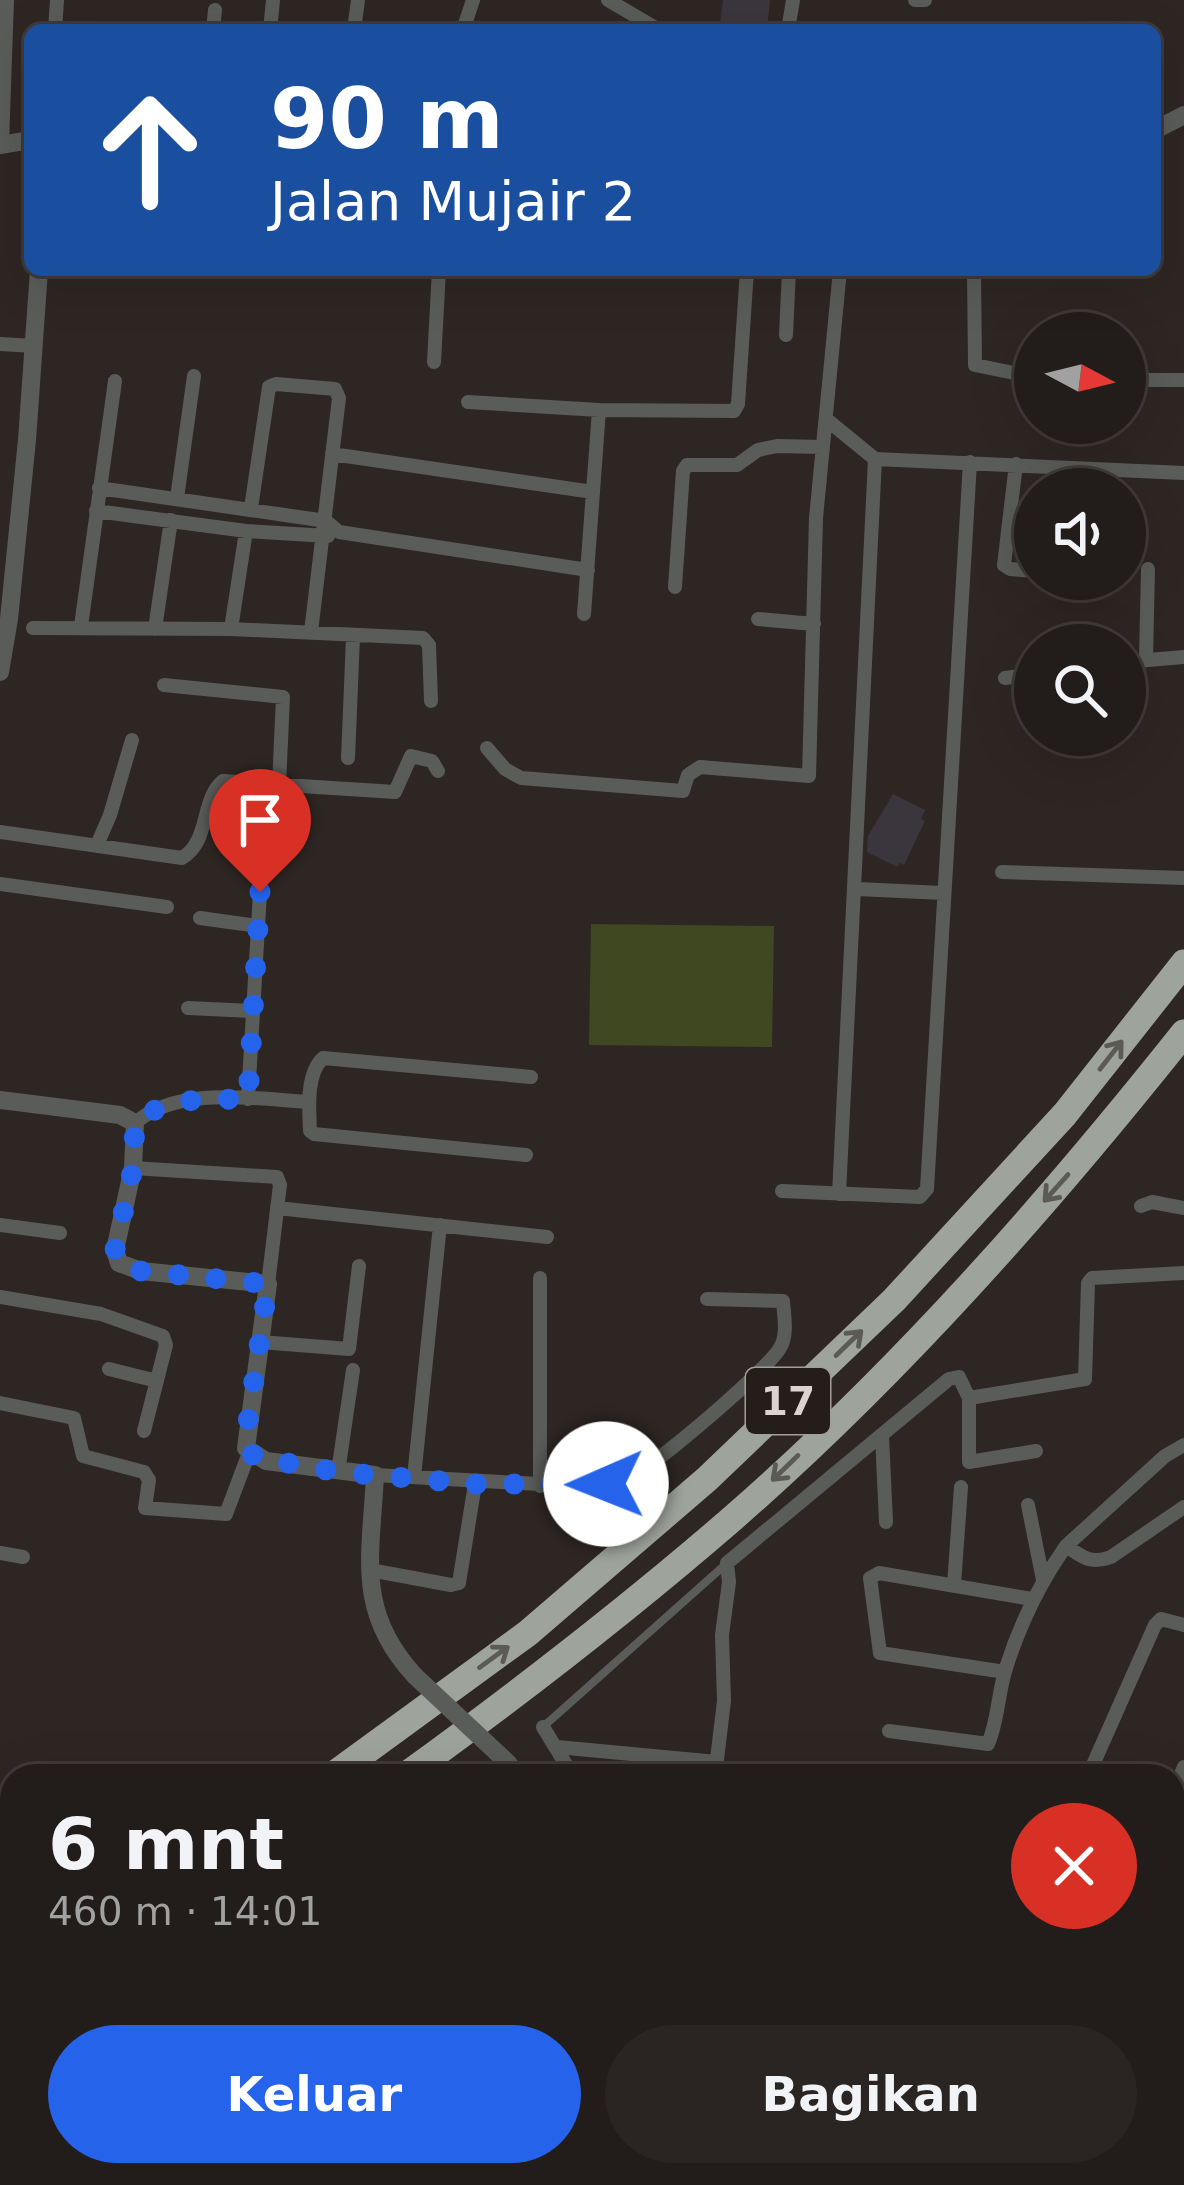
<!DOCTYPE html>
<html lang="id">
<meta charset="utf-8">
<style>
:root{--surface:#221c1a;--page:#2a2523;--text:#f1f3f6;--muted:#a2a1a2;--line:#3f3a39;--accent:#2563eb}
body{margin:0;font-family:"DejaVu Sans",sans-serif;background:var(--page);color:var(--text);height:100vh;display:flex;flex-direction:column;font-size:45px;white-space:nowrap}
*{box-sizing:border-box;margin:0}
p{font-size:39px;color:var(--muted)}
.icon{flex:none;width:66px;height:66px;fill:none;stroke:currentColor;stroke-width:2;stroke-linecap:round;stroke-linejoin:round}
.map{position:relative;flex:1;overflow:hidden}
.drawer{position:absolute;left:0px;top:1764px;width:1185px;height:423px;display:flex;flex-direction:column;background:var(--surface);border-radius:36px 36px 0 0;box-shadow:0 12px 48px #0002,0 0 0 3px var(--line)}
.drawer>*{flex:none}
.banner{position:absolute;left:24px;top:24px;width:1137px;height:252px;border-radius:18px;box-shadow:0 12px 48px #0002,0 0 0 3px var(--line);background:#1a4fa0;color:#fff;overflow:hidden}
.needle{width:78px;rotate:97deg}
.controls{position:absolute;left:1014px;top:312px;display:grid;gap:24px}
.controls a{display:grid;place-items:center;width:132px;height:132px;border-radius:50%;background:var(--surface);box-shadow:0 12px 48px #0002,0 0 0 3px var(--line);font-size:60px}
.pin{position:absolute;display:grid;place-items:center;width:102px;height:102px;color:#fff;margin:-123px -51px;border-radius:50% 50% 50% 0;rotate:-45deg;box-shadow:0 0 12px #0007}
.pin .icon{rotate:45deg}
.me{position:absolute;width:132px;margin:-66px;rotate:269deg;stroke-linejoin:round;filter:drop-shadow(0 0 9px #0008)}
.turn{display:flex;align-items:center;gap:42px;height:252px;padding:0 48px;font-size:54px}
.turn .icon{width:156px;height:156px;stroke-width:2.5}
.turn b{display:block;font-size:84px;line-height:102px}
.round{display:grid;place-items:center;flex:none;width:126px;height:126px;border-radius:63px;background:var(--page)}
.overview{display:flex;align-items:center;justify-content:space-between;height:204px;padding:0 48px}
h1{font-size:72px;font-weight:800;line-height:90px}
.button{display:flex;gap:24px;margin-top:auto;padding:24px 48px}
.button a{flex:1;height:138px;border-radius:72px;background:var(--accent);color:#fff;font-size:48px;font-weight:800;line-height:138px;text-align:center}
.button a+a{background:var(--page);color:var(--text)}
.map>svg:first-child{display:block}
</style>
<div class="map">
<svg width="1184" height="2185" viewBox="0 0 1184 2185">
<rect width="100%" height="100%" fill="#2e2623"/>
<path fill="#3f4821" d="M 591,924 L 774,926 L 772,1047 L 589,1045 Z"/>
<path fill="#3b363d" d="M 723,0 L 770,0 L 767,30 L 719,30 Z
M 893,794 L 925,810 L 921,819 L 925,821 L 904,865 L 899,863 L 897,867 L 867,852 L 868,836 Z"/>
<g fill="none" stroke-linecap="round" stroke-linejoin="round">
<path stroke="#5a5c59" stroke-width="8" d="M 544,1726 L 726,1564"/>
<path stroke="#5a5c59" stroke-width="14" d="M 608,0 L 659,30
M 915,0 L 925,0
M 55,30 L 57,0
M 213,30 L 215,10
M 270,30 L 273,0
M 354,30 L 358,0
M 463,30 L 473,0
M 788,30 L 793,0
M 2,144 L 7,0
M 974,270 L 975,365 L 1014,373
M 786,335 L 789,270
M 0,344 L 35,346
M 434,362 L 439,270
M 1125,380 L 1184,380
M 468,402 L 599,410 L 734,411 L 738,404 L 747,270
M 826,419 L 875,459
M 332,454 L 593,492
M 875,459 L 1184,473
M 1016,464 L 1004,565 L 1010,569 L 1035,571
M 99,488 L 326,521 L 339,532 L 588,570
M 177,498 L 194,376
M 251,508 L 269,387 L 276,384 L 335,389 L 339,398 L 311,632
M 96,511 L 246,531 L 328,536
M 675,587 L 683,471 L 687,465 L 737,465 L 758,450 L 777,446 L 822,447
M 584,614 L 599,410
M 758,619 L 814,624
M 81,626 L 115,381
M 33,628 L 231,629 L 423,638 L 429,645 L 431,701
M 155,629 L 171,520
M 231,629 L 246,531
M 1146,659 L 1148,569
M 1125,662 L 1184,657
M 1005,678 L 1035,674
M 164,685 L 283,697 L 279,785
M 487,748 L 505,769 L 521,778 L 683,791 L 688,775 L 700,767 L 809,776 L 816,518 L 840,270
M 348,758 L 353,637
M 0,832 L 182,858 C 210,842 201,798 223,781 L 395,792 L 411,756 L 432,761 L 438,771
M 97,845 L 110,815 L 132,740
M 1002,872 L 1184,878
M 0,884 L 167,907
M 857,889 L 943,893
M 200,918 L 258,926
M 188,1008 L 252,1011
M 248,1099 L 260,892
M 135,1123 C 179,1085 255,1099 309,1102
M 526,1155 L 314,1134 L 310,1131 C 309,1108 306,1074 323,1058 L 531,1077
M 133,1168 L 277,1177 L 280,1185 L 268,1284
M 782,1191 L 920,1197 L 927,1189 L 970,462
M 839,1194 L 875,459
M 1141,1206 L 1152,1202 L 1184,1208
M 277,1208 L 547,1237
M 0,1225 L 60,1233
M 0,1297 L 101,1314 L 163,1336 L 166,1345 L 144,1431
M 260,1342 L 349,1349 L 359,1266
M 109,1369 L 157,1381
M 969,1398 L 1085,1379 L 1088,1283 L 1092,1278 L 1184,1273
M 0,1403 L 74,1418 L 83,1456 L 144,1472 L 149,1480 L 145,1508 L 226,1514 L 249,1453
M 882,1436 L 886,1522
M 338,1472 L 353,1370
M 375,1475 L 574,1486 C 594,1485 612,1484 630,1477 C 654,1467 767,1370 780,1348 C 788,1335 784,1316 783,1301 L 707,1299
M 414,1477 L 440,1225
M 540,1486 L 540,1278
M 1028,1505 L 1043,1580
M 1066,1546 C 1083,1558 1091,1564 1111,1557 L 1184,1507
M 0,1553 L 23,1557
M 370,1570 L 451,1585 L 459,1583 L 475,1484
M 954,1585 L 961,1487
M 1005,1672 L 880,1653 L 870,1578 L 879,1573 L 1032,1599
M 543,1727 L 573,1776
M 889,1731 L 988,1744 C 998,1721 998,1693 1006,1668 C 1020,1624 1039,1584 1066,1546 L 1165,1456 L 1184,1445
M 557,1747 L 717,1762
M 715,1776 L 724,1701 L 722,1635 L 729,1582 L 727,1563 L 949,1379 L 959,1377 L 969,1398 L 969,1462 L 1036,1451
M 1088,1776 L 1155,1625 L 1161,1619 L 1184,1625
M 1173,1793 L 1184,1767
M 0,1935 L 12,1928
M 1173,1989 L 1184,1980
M 305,2175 L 337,2185
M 146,2185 L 150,2175
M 290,2185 L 293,2175
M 411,2185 L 415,2175
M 886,2185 L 894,2175
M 1008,2185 L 1015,2175"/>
<path stroke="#5a5c59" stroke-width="18" d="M 1155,130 L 1184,115
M 0,145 L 30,140
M 0,672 L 9,619 L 27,440 L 39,270
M 0,1100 L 120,1115 L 135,1123 L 133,1168 L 115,1250 L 119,1263 L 141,1271 L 268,1284 L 246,1448 L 266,1461 L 375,1475 C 371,1557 355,1611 415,1676
M 619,2185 L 619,2175"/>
<path stroke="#9ea49b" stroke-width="27" d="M 332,1776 L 528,1633 L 707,1479 L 894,1300 L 1065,1114 L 1184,963
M 405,1776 C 518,1694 628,1609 733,1518 C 899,1373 1047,1205 1184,1033
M 0,1980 L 12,1973
M 0,2034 L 12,2027"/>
<path stroke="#5a5c59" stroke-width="18" d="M 415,1676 L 509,1764"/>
</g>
<defs><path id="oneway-shaft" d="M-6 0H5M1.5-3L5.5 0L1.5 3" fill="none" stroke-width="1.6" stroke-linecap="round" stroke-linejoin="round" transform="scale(3)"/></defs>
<g stroke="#5b5a54">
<use href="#oneway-shaft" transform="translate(1111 1055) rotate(-52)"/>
<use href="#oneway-shaft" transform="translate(1056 1188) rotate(132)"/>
<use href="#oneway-shaft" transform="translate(849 1343) rotate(-44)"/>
<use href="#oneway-shaft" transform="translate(785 1468) rotate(136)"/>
<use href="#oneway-shaft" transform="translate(494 1657) rotate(-36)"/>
</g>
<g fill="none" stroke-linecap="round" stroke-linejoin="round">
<path stroke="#2563eb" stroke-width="21" stroke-dasharray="0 37.8" d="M 260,892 L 248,1099 C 208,1100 168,1095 135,1123 L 133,1168 L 115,1250 L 119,1263 L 141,1271 L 268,1284 L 245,1442 L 254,1457 L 338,1472 L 476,1484 L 606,1484"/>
</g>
<g text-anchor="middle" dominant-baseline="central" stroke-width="12" stroke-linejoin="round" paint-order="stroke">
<rect fill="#241d1a" stroke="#a39d9b" stroke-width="3" x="746" y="1368" width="84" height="66" rx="9"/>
<g font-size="39" font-weight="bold" fill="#d9d4d2">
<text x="788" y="1401">17</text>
</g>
</g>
</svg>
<div class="controls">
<a><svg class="needle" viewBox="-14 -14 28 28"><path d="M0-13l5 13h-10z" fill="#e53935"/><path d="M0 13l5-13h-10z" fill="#a2a1a2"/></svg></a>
<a><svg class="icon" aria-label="sound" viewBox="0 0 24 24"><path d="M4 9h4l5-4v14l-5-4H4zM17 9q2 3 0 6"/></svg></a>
<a><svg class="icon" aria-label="search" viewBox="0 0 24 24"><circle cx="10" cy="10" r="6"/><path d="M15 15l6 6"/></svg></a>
</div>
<div class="pin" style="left:260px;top:892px;background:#d93025"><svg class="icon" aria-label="arrive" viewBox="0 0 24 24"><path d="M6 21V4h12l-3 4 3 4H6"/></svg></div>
<svg class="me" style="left:606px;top:1484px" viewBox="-20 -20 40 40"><circle r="19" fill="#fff"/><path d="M0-13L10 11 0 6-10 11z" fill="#2563eb"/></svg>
<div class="banner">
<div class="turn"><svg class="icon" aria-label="ahead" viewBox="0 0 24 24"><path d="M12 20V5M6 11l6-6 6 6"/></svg><div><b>90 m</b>Jalan Mujair 2</div></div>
</div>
<section class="drawer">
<div class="overview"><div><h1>6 mnt</h1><p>460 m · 14:01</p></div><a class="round" style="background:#d93025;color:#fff"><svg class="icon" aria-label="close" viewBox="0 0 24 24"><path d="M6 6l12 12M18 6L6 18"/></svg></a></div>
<div class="button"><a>Keluar</a><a>Bagikan</a></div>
</section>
</div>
